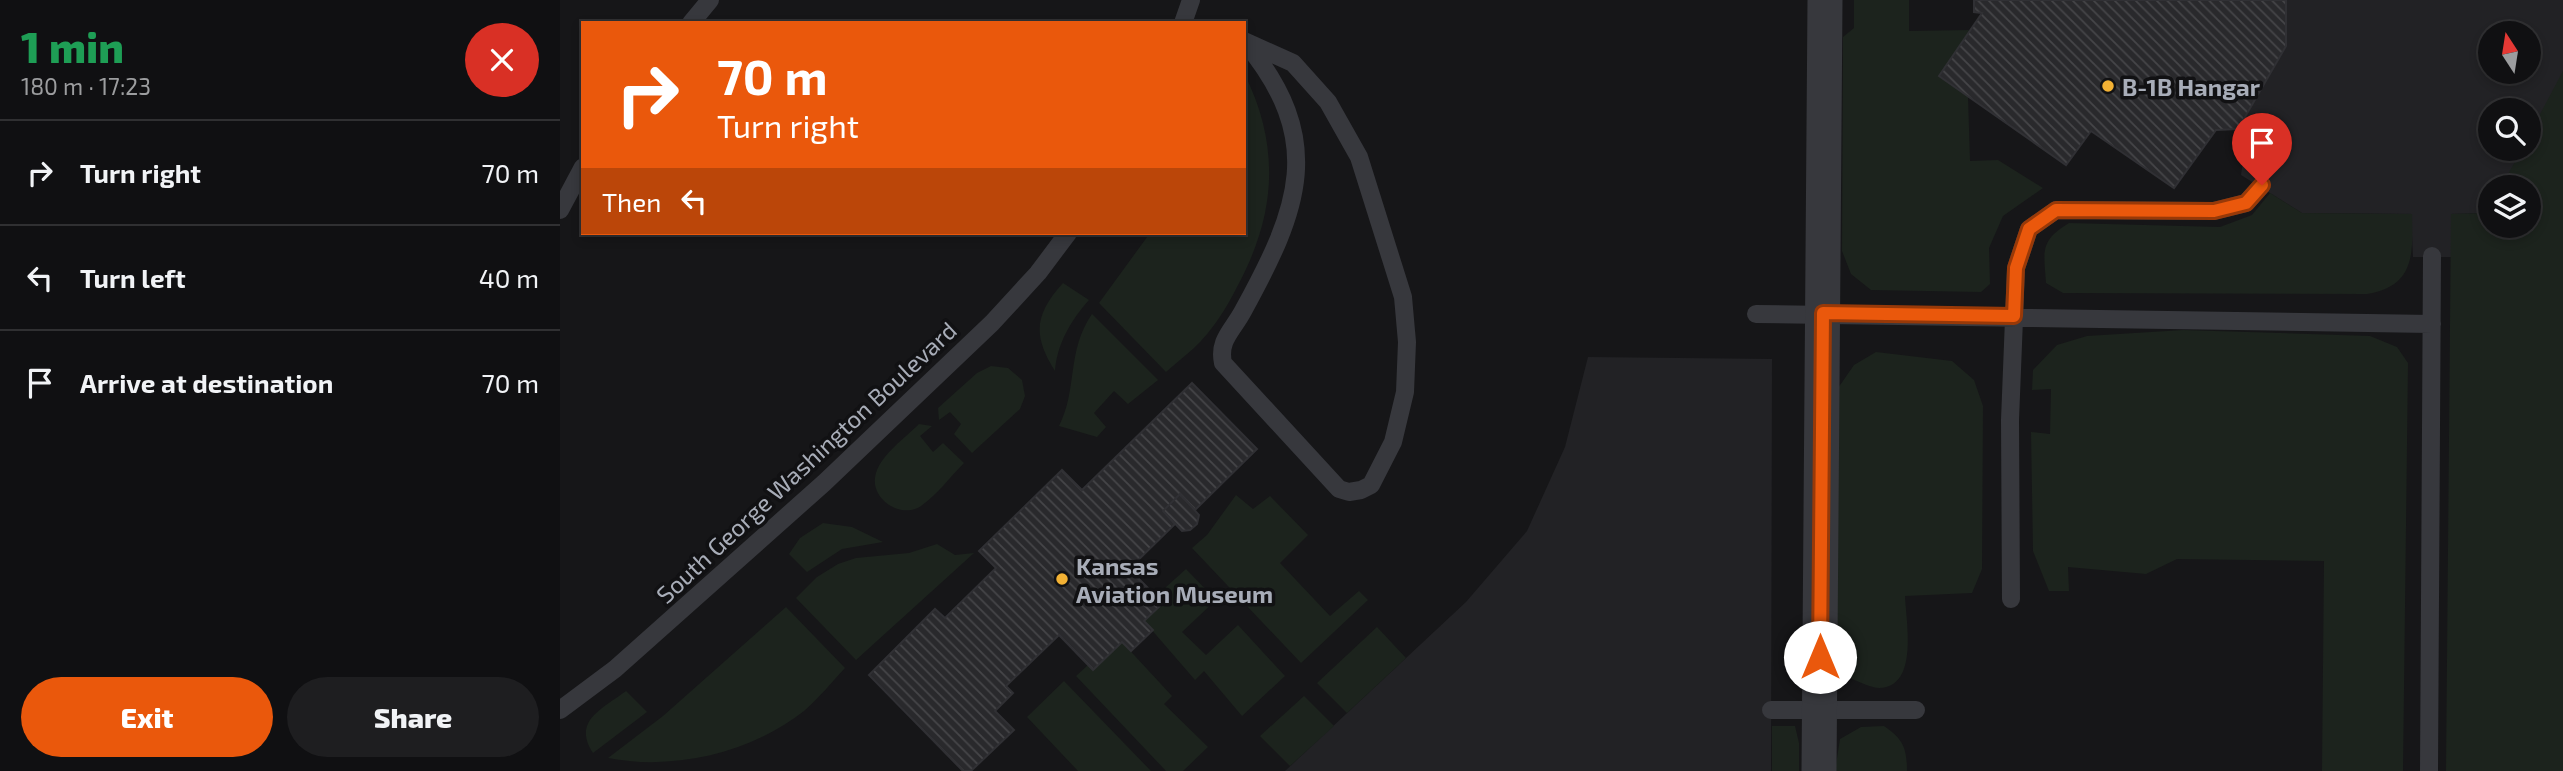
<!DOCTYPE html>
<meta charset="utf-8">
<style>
:root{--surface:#101012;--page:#1e1e20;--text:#f1f3f6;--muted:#9c9d9f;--line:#303032;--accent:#ea580c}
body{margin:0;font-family:"Exo 2",sans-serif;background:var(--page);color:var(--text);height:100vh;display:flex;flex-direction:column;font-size:26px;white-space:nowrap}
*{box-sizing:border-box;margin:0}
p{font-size:23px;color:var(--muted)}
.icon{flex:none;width:38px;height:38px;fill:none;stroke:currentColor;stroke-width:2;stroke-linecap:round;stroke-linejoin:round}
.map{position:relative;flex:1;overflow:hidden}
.sheet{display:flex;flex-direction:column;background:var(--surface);width:560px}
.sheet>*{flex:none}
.guide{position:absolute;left:21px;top:21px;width:665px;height:214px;border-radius:0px;box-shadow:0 4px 10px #0003,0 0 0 2px var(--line);background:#ea580c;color:#fff;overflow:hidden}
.needle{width:46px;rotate:348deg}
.buttons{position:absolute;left:1918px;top:21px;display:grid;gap:14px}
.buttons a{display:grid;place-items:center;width:63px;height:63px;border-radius:50%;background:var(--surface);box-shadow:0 4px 10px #0003,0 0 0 2px var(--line);font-size:35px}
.pin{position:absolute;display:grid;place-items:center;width:60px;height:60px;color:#fff;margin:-72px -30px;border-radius:50% 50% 50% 0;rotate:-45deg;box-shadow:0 0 7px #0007}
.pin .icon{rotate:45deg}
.me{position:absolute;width:77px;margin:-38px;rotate:0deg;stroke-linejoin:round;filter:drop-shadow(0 0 5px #0008)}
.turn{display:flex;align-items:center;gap:24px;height:147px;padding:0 21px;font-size:32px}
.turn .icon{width:91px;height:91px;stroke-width:2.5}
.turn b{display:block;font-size:49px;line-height:60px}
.then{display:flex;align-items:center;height:66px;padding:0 21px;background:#0003;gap:14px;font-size:26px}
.round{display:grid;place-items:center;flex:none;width:74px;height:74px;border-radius:37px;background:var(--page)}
.head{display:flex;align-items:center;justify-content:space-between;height:119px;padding:0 21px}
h1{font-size:42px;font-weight:800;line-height:52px;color:#1e9e55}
.primary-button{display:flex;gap:14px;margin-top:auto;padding:14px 21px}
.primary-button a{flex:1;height:80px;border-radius:42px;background:var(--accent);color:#fff;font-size:28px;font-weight:800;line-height:80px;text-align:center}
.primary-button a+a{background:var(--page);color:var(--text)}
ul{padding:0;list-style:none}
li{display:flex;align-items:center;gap:21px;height:105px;padding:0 21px;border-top:2px solid var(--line)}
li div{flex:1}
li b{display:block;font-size:26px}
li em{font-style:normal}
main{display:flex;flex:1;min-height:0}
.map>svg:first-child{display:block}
</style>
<main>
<section class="sheet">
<div class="head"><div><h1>1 min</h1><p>180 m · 17:23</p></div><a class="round" style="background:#d93025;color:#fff"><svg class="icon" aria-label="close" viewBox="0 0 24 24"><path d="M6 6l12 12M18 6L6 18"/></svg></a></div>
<ul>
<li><svg class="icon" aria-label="right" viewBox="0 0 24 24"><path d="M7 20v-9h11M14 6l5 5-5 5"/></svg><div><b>Turn right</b></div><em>70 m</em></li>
<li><svg class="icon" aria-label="left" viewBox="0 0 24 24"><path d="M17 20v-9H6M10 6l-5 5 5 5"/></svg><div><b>Turn left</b></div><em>40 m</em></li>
<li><svg class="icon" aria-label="arrive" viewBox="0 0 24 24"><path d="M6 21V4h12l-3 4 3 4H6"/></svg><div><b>Arrive at destination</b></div><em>70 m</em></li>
</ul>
<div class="primary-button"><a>Exit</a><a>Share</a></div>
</section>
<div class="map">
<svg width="2003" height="771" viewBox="0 0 2003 771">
<defs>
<pattern id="building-back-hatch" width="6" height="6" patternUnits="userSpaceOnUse" patternTransform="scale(1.75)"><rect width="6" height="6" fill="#29292c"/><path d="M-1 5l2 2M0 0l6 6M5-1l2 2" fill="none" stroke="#454548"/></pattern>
</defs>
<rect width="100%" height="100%" fill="#161618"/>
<path fill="#222225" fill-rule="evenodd" d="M 1726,0 L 2003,0 L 2003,76 L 1969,138 L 1969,110 L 1930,110 L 1930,149 L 1963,149 L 1942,187 L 1930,187 L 1930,208 L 1927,213 L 1891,214 L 1892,257 L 1853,257 L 1851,214 L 1742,213 L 1681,175 L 1685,146 L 1678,129 L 1726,46 ZM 1930,33 L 1969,33 L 1969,72 L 1930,72 Z
M 1028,357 L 1212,359 L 1211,771 L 725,771 L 906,602 L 967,531 L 1005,447 Z"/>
<path fill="#1c231d" d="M 1294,0 L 1349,0 L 1349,31 L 1411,30 L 1408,96 L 1410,161 L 1438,160 L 1483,188 L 1443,216 L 1429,248 L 1430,284 L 1421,292 L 1311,290 L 1291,274 L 1282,251 L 1283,37 L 1294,28 Z
M 2003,71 L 2003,771 L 1886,771 L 1891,214 L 1927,213 L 1930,208 L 1930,226 L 1969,226 L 1969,187 L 1941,187 L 1962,149 L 1969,149 L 1969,135 Z
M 684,73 C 721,147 716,215 677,287 C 666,309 652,331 634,348 C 625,356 615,364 606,372 L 539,303 L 590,233 L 684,233 Z
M 1710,193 L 1742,213 L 1852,214 C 1853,254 1855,286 1807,294 L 1503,293 L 1486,283 C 1484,252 1479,241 1509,223 L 1660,227 L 1692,215 Z
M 503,283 L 529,300 C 511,320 497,344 495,371 C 472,335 475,314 503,283 Z
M 532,314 L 598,380 L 568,404 L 554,391 L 534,413 L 546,427 L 537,437 L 499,426 C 518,389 506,352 532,314 Z
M 1623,330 L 1810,336 L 1837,347 L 1848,363 L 1843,771 L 1762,771 L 1764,561 L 1617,559 L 1586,574 L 1508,567 L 1509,591 L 1489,591 L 1473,551 L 1471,432 L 1490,434 L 1491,389 L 1472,390 L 1473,370 L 1497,345 L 1527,336 Z
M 1316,352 L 1392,361 L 1414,380 L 1423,406 L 1422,569 L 1412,593 L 1345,596 C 1346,622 1359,687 1319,688 C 1312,688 1300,682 1292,679 L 1277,648 L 1276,391 L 1294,365 Z
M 431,366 L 448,368 L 462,380 L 465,396 L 460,409 L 412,453 L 394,434 L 401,424 L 390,412 L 379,420 L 378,408 L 417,373 Z
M 359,424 L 372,426 L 360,436 L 373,452 L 383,443 L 404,463 C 390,477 377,495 361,506 C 341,520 308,498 316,473 C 322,454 345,438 359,424 Z
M 676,495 L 693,509 L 710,496 L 748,535 L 720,563 L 770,616 L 799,591 L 808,600 L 741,663 L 632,548 L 647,535 Z
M 263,523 L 292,527 L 323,542 L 282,549 L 247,572 L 229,554 L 240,538 Z
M 377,544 L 395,555 L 414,553 L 296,660 L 236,598 L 257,577 L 278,564 L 296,558 L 349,553 Z
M 626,569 L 656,600 L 622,632 L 646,655 L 678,625 L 725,676 L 682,716 L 644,671 L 635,680 L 584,621 L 602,603 L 596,596 Z
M 226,607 L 285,668 C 272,682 259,698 244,711 C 191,753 114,771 48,758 L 103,716 Z
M 817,627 L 846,658 L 787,713 L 757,683 Z
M 562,642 L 612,696 L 604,704 L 648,747 L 623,771 L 606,771 L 516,676 L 528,665 L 533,669 Z
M 504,681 L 591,771 L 518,771 L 467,717 Z
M 66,691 L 87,712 L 33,753 C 12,721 42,709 66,691 Z
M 744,696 L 774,726 L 730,766 L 700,736 Z
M 1212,726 L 1235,726 L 1239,743 L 1239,771 L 1212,771 Z
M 1324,726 C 1343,739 1347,748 1347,771 L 1275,771 L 1280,739 L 1301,727 Z"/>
<path fill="url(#building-back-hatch)" stroke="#303034" stroke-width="2" d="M 1414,0 L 1726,0 L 1726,46 L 1678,129 L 1656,130 L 1614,188 L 1531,131 L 1506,165 L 1379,76 L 1422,13 L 1414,12 Z
M 632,383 L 697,449 L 635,510 L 620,494 L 603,511 L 615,524 L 569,569 L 603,603 L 584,621 L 593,630 L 571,651 L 562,642 L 533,670 L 499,635 L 446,686 L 453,693 L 435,711 L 454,730 L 411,771 L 403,771 L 309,675 L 375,609 L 385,618 L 436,568 L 419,551 L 502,470 L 522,490 Z
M 620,494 L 639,515 L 637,524 L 630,530 L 622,531 L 603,511 Z"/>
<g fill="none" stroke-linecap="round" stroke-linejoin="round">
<path stroke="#37383d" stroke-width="18" d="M 131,23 L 150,0
M 623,23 L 631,0
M 684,41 L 733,63 L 768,102 L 799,157 L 843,297 L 847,342 L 845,392 L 833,442 L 811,485 L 801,490 L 789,492 L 779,489 L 663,363 C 658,340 673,330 683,311 C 739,209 767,140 684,41 Z
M 0,210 L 23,167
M 1196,314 L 1872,324
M 1451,599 L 1450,420 L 1456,268 L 1469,229 L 1496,210 L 1654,211 L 1686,203 L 1702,185
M 0,710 L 55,669 L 264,483 L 432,323 L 478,273 L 508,233
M 1211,710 L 1356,710
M 1869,771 L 1872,256"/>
<path stroke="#37383d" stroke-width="35" d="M 1259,771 L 1265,0"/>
</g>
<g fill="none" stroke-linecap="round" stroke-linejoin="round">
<g stroke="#983908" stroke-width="18">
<path id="route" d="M 1260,657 L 1263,313 L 1454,316 L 1456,268 L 1469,229 L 1496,210 L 1654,211 L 1686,203 L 1702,185"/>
</g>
<use href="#route" stroke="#ea580c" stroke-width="12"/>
</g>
<g fill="#f2b134" stroke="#111113" stroke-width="2.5">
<circle cx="1548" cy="86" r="7"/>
<circle cx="502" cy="579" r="7"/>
</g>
<g text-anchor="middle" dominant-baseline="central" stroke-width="7" stroke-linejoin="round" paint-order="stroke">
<g font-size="24" font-weight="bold" fill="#a8adb8" stroke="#111113" text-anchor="start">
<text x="1562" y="86">B-1B Hangar</text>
<text x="516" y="565">Kansas<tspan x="516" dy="28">Aviation Museum</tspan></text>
</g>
<g font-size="24" fill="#a8adb8" stroke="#111113">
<text transform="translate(246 462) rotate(-43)">South George Washington Boulevard</text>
</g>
</g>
</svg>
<div class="buttons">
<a><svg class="needle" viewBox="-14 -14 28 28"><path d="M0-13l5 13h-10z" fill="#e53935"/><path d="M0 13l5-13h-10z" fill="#9c9d9f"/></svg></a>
<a><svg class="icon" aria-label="search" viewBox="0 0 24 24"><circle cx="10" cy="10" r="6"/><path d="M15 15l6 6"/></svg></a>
<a><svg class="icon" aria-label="layers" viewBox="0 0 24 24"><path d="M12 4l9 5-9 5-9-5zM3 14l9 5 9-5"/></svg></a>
</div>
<div class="pin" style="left:1702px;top:185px;background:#d93025"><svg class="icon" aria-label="arrive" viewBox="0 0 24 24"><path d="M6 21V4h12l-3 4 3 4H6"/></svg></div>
<svg class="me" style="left:1260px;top:657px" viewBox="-20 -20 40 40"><circle r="19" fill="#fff"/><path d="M0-13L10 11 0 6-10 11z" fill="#ea580c"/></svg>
<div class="guide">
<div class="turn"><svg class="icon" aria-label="right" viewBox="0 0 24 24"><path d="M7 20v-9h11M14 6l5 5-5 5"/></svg><div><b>70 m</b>Turn right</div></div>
<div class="then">Then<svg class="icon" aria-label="left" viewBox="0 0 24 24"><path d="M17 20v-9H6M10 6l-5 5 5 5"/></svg></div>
</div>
</div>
</main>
